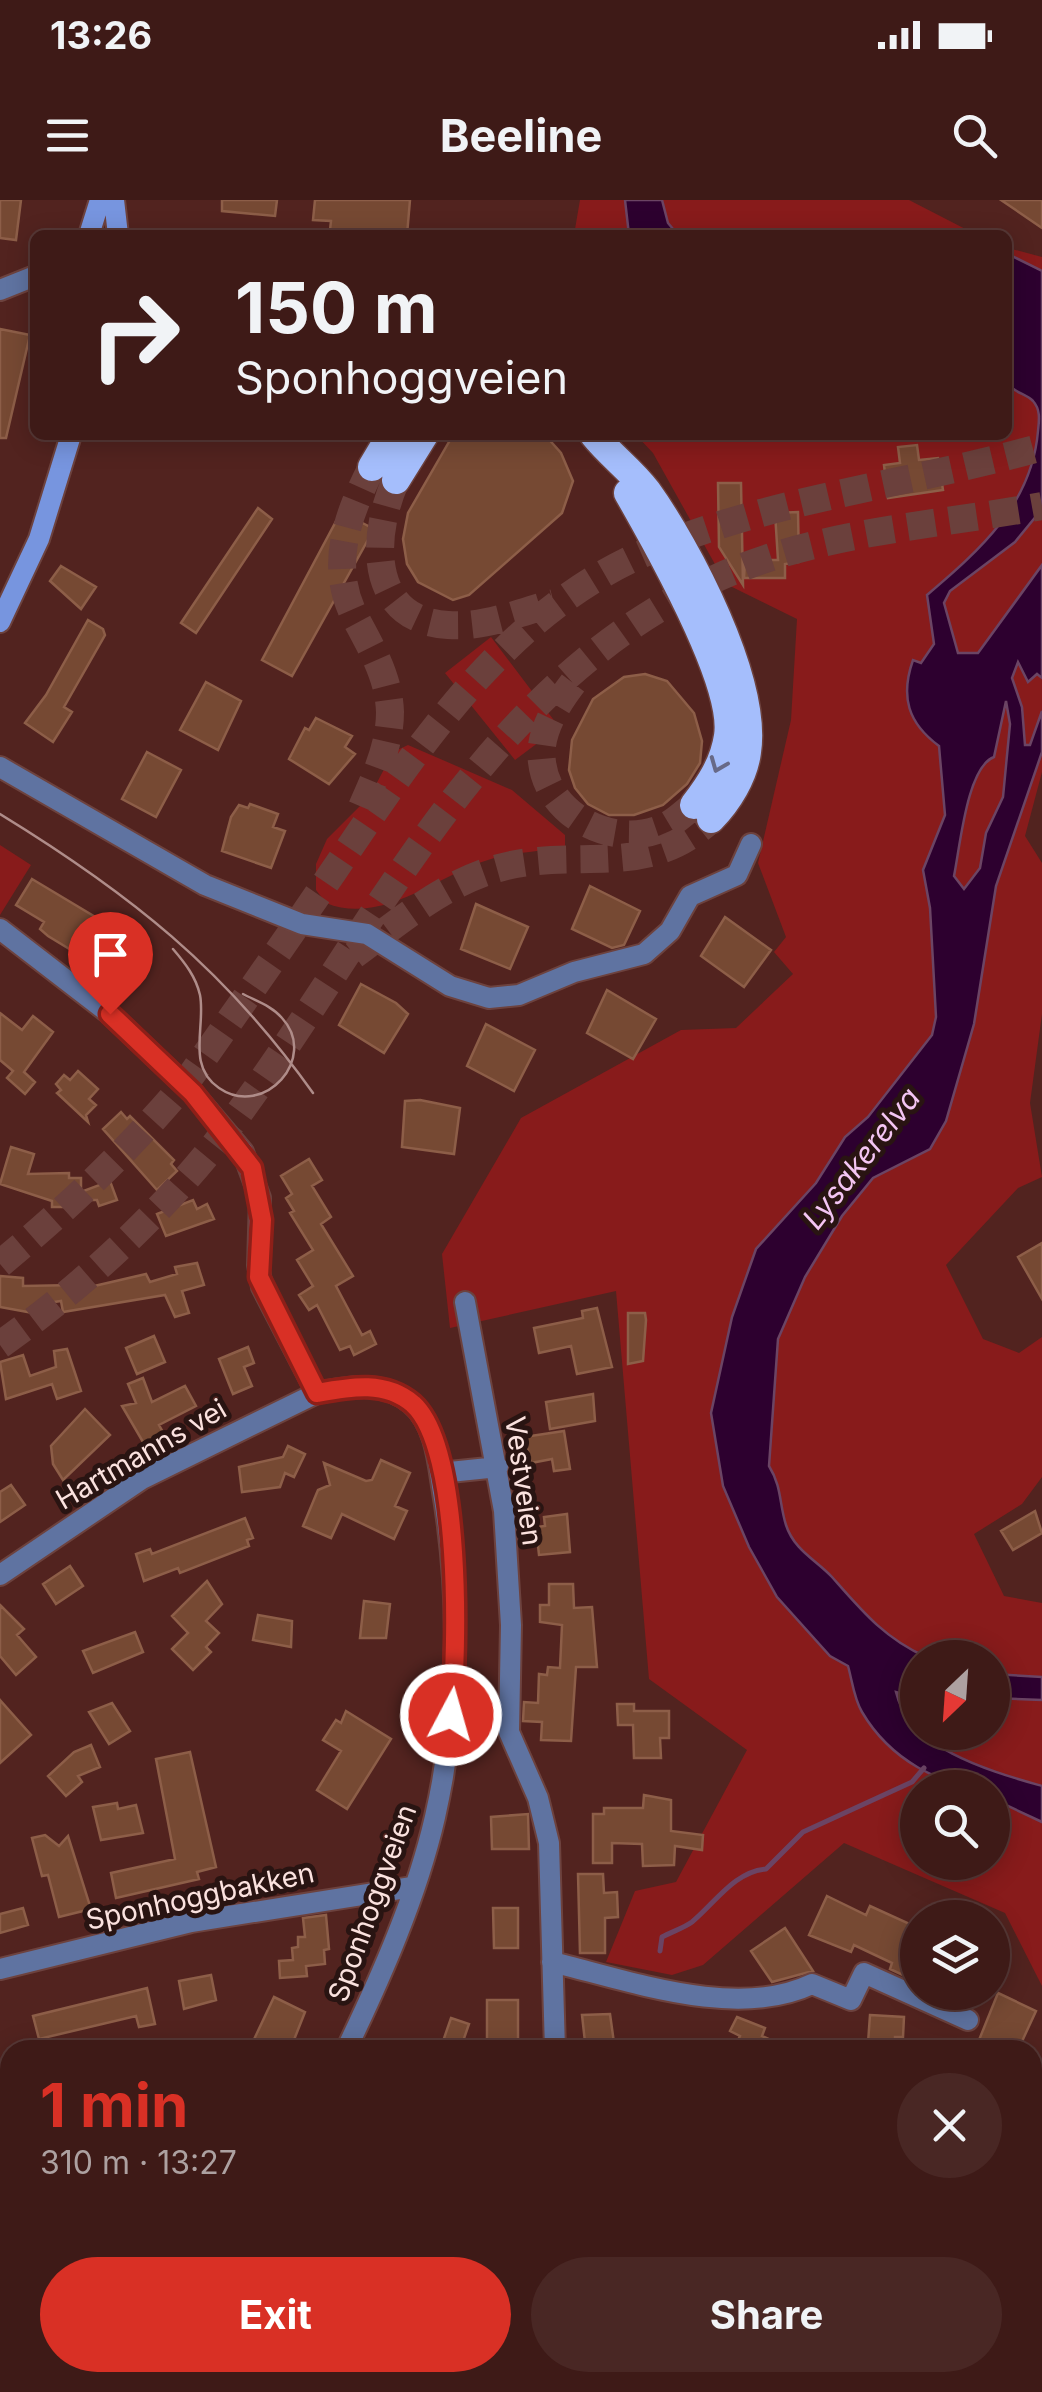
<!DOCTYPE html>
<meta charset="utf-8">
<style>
:root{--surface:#3e1a17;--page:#492724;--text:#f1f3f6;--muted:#ada1a1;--line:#573836;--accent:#d93025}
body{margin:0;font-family:Inter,sans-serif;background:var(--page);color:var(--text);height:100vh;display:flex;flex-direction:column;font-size:38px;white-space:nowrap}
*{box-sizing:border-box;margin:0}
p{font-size:32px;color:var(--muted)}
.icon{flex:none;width:55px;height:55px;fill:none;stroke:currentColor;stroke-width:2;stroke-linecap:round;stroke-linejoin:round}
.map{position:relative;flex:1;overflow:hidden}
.sheet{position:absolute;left:0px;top:1840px;width:1042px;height:352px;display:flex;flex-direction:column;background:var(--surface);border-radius:30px 30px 0 0;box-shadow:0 5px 25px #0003,0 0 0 2px var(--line)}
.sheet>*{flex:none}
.guide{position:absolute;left:30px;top:30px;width:982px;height:210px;border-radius:15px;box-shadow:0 5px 25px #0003,0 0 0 2px var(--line);background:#3e1a17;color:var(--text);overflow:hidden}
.needle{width:65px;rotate:205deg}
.controls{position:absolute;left:900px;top:1440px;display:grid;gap:20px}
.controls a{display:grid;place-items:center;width:110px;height:110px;border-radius:50%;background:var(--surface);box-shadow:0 5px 25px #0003,0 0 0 2px var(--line);font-size:50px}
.pin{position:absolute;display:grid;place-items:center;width:85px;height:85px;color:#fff;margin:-102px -42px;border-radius:50% 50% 50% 0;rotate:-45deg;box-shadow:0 0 10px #0007}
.pin .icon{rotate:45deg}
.me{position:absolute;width:110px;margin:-55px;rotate:6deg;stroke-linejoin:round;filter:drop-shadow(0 0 8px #0008)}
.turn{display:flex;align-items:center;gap:35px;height:210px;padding:0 40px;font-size:45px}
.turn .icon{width:130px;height:130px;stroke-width:2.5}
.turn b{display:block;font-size:70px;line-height:85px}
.round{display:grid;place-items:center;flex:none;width:105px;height:105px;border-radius:52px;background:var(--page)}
.head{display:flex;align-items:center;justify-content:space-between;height:170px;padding:0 40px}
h1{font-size:60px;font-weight:700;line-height:75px;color:var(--accent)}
.primary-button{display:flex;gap:20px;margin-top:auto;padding:20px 40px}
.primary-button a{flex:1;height:115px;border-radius:60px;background:var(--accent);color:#fff;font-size:40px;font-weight:700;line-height:115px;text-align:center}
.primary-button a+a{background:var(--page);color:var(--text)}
.status{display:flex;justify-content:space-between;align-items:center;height:70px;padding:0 50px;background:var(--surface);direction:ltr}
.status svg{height:28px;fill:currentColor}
header{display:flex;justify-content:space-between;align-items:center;height:130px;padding:0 40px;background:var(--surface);font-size:45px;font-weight:700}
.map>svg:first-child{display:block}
</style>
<div class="status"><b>13:26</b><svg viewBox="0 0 49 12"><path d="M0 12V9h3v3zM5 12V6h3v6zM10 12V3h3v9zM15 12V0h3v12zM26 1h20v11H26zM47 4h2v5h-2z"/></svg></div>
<header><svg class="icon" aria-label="menu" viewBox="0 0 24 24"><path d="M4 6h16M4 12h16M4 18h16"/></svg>Beeline<svg class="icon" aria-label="search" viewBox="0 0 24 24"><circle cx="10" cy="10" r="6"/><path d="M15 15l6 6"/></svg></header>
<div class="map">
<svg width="1042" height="2192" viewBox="0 0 1042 2192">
<rect width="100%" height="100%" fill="#52231f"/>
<path fill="#881b1b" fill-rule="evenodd" d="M 580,0 L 909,0 L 977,35 L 574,35 Z
M 1008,48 L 1042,57 L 1042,572 L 1025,636 L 1042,663 L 1042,814 L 1030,903 L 1042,977 L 1018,988 L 946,1065 L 983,1139 L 1019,1153 L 1042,1137 L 1042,1277 L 1022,1304 L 974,1334 L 1004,1396 L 1042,1403 L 1042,1786 L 1005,1713 L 844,1643 L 703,1765 L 672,1775 L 606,1762 L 635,1691 L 676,1682 L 747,1550 L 649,1479 L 616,1091 L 450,1128 L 442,1054 L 521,918 L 681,830 L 736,828 L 793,774 L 774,752 L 786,737 L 758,663 L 791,520 L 797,419 L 726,384 L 653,253 L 636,235 L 1008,235 ZM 918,1458 L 992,1458 L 992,1532 L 918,1532 ZM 918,1588 L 992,1588 L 992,1662 L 918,1662 Z
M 491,437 L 559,527 L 515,560 L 445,473 Z
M 408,545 L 512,590 L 565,635 L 565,646 C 540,653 513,651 488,660 C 439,675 381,726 326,703 L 316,690 L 316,664 L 327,639 L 370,596 L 393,552 Z
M 0,645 L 31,665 L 0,715 Z
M 1042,1861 L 1042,2192 L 776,2192 L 787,2182 L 1032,2182 L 1032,1913 Z"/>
<path fill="#2d002f" stroke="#6b4464" stroke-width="2.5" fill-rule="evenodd" d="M 625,0 L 662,0 L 668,23 L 678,35 L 629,35 Z
M 1008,54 L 1042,71 L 1042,309 L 1015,342 L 950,391 L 944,403 L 958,453 L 978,453 L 1042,365 L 1042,478 L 1037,474 L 1028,482 L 1018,462 L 1012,478 L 1022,507 L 1025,545 L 1030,545 L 1042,511 L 1042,552 L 996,686 L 974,824 L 946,921 L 930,949 L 873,978 L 842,1016 L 805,1077 L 778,1139 L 769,1266 C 782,1287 779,1303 786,1325 C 794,1350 816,1360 832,1377 C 862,1411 884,1438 926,1457 L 918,1458 L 917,1498 L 896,1492 C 909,1549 990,1571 1042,1586 L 1042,1622 L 993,1599 L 992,1588 C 940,1588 889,1558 862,1512 C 854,1499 852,1480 848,1466 L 830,1456 L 777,1397 L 749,1347 L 723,1286 L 711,1213 L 732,1117 L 756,1049 L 816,983 L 845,937 L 868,917 L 932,835 L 936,817 L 930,708 L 923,670 L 945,615 L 939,546 C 908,523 900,497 913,460 L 921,463 L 934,444 L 927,395 C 980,350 1032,304 1038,231 C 1039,221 1041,210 1033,201 C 1026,194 1015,193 1008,184 ZM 1006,501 L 1010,524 L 1003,597 L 986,633 L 980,668 L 964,689 L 954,676 C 960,647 967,567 994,557 Z
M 992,1474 L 1042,1477 L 1042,1500 L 993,1498 Z
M 917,2183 L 917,2182 L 1006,2183 L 998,2192 L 905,2192 Z"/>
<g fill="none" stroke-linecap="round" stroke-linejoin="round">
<path stroke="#6b4464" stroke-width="5" d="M 660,1751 L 662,1737 C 671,1732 684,1728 692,1722 C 714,1704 735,1671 766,1669 L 803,1632 L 912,1582 L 924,1568"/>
</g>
<path fill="#764933" stroke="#8d5e48" stroke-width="2.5" d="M 0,0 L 21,0 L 16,40 L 0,38 Z
M 222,0 L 277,0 L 275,16 L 222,11 Z
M 315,0 L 410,0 L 407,35 L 330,30 L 331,21 L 313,20 Z
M 1001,0 L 1042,0 L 1042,28 Z
M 0,129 L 30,135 L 6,238 L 0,238 Z
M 453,235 L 545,235 L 561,253 L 573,281 L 562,313 L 469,395 L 453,400 L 418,382 L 407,364 L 403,339 L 408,313 Z
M 917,245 L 919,260 L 938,258 L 943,290 L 888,298 L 884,265 L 900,263 L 898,247 Z
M 718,283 L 741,283 L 743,385 L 719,347 Z
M 258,308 L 272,319 L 196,433 L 181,423 Z
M 341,312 L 374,329 L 292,476 L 262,460 Z
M 798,312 L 799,362 L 785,364 L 785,378 L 744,378 L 745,360 L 778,360 L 775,313 Z
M 61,366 L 96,387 L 81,409 L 50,381 Z
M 88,420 L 103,429 L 105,435 L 64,507 L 72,512 L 53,542 L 25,523 L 46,495 Z
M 645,474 L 667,481 L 694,513 L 702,541 L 700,563 L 687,584 L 663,605 L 634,615 L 609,615 L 588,604 L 575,588 L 569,570 L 572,540 L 593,499 L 624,477 Z
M 206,482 L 241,501 L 218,550 L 180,530 Z
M 316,518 L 352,536 L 345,547 L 355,554 L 329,584 L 289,559 L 305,528 L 309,530 Z
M 147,552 L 181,570 L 156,617 L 122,599 Z
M 250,604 L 278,614 L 273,627 L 285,631 L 271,668 L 222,651 L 231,617 L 239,605 L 248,608 Z
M 32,679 L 132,739 L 123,755 L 90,740 L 81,756 L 48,736 L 40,729 L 44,722 L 16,705 Z
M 590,686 L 640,711 L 624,745 L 612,748 L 572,729 Z
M 476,704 L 528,727 L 510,769 L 461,749 Z
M 725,717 L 771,750 L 744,787 L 701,756 Z
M 361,784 L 396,803 L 408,814 L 384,853 L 339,825 Z
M 607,790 L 656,819 L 633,859 L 587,833 Z
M 0,813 L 22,830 L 33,816 L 53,832 L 24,872 L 35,882 L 25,894 L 7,878 L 13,871 L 0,860 Z
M 486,824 L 535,850 L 514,891 L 467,866 Z
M 78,871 L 98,889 L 89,899 L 96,905 L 86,915 L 88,922 L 57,893 L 61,890 L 56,884 L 64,875 L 70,880 Z
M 420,900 L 460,908 L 454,954 L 402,947 L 405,901 Z
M 121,912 L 127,919 L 130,916 L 174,960 L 171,964 L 177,971 L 157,990 L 103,929 Z
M 11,947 L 34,954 L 28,974 L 69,973 L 69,978 L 81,978 L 81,992 L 110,981 L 117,1000 L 99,1006 L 97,1000 L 69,1000 L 69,1007 L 52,1007 L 52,1001 L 0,984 Z
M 309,959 L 322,980 L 312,986 L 331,1017 L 321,1024 L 353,1076 L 336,1086 L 362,1135 L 370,1131 L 376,1144 L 354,1155 L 350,1146 L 340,1150 L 317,1105 L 309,1110 L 299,1095 L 313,1086 L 297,1060 L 313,1050 L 290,1013 L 294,1011 L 286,998 L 292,994 L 281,976 Z
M 193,1000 L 197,1009 L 207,1004 L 214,1019 L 166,1036 L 157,1014 Z
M 1042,1043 L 1042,1099 L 1018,1057 Z
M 197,1063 L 204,1085 L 182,1091 L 189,1113 L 175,1117 L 165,1095 L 63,1112 L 61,1101 L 34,1105 L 33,1113 L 0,1107 L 0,1076 L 23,1078 L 23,1086 L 75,1085 L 77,1090 L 146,1074 L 150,1082 L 177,1074 L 175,1067 Z
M 597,1108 L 612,1167 L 577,1174 L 571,1146 L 539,1153 L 534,1128 L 583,1118 L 582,1111 Z
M 628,1113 L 645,1113 L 646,1120 L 643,1161 L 628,1164 Z
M 154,1136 L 165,1162 L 137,1174 L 126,1148 Z
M 248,1147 L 254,1163 L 244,1167 L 252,1186 L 233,1194 L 219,1159 Z
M 67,1149 L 81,1191 L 57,1199 L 52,1184 L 6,1199 L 0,1162 L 23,1155 L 30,1176 L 56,1167 L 54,1151 Z
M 143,1178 L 152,1202 L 185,1186 L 196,1206 L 159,1225 L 169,1243 L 150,1254 L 122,1206 L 136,1203 L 128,1184 Z
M 593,1194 L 595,1221 L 550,1229 L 546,1202 Z
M 85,1209 L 110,1235 L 63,1280 L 53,1264 L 51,1246 Z
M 564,1231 L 570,1269 L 554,1271 L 552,1259 L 531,1263 L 524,1237 Z
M 288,1246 L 305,1254 L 294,1277 L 285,1273 L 280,1287 L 242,1292 L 239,1267 L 283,1257 Z
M 381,1260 L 410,1273 L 395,1306 L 407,1311 L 394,1339 L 342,1314 L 331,1338 L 303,1326 L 318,1290 L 330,1285 L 324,1263 L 366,1281 L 372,1280 Z
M 11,1285 L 25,1305 L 0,1322 L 0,1292 Z
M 1035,1311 L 1042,1333 L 1013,1350 L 1001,1331 Z
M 567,1314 L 570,1352 L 539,1355 L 536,1327 L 545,1326 L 544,1317 Z
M 245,1318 L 253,1338 L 247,1340 L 249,1346 L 180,1373 L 178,1368 L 144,1381 L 136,1354 L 150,1349 L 152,1354 Z
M 70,1366 L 83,1386 L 56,1404 L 43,1384 Z
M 207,1381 L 222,1404 L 206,1421 L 219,1433 L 206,1447 L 211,1452 L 193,1470 L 172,1449 L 188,1433 L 172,1416 Z
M 549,1384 L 573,1384 L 574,1408 L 592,1407 L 597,1467 L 576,1467 L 571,1541 L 541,1540 L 542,1522 L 523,1521 L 524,1502 L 538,1503 L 539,1474 L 547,1475 L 548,1467 L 560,1468 L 562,1425 L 540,1422 L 540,1405 L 549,1405 Z
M 364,1401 L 390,1404 L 386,1438 L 360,1438 Z
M 0,1405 L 24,1429 L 17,1435 L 36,1457 L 16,1475 L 0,1456 Z
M 258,1415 L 292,1421 L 291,1447 L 253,1440 Z
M 135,1432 L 143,1452 L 93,1473 L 83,1451 Z
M 0,1500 L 31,1535 L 0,1563 Z
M 112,1503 L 130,1531 L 109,1544 L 89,1512 Z
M 617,1504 L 634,1504 L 634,1511 L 669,1511 L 669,1538 L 660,1538 L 661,1558 L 634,1558 L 633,1525 L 618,1525 Z
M 346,1511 L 391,1539 L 347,1609 L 317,1590 L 341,1551 L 323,1540 L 336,1520 L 341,1523 Z
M 91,1545 L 100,1567 L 78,1576 L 82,1582 L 66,1596 L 48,1576 L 74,1552 Z
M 190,1552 L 216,1667 L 197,1672 L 199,1679 L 116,1698 L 111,1673 L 175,1659 L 156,1559 Z
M 644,1595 L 671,1600 L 671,1631 L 703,1635 L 702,1650 L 675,1646 L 674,1665 L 643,1666 L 642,1644 L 612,1643 L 612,1663 L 593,1663 L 593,1614 L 604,1614 L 604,1608 L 643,1608 Z
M 117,1603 L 118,1609 L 136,1605 L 143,1633 L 101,1640 L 93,1607 Z
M 528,1614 L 529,1649 L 492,1649 L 491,1617 Z
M 45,1635 L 59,1646 L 68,1636 L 91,1709 L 59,1717 L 48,1675 L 42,1676 L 32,1638 Z
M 578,1674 L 603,1674 L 604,1693 L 617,1692 L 618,1717 L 605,1718 L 605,1753 L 580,1753 Z
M 827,1696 L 866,1715 L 870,1706 L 912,1725 L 908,1733 L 918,1737 L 918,1782 L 890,1769 L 892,1763 L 854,1745 L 851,1752 L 809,1735 Z
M 23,1708 L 28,1725 L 0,1733 L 0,1714 Z
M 493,1708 L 518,1708 L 518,1748 L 494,1748 Z
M 326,1715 L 329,1749 L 324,1750 L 325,1764 L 306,1766 L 307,1776 L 280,1778 L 279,1761 L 293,1760 L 292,1748 L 298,1747 L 298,1737 L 305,1737 L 303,1718 Z
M 785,1728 L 813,1771 L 772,1782 L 751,1751 Z
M 211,1775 L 216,1800 L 184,1809 L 179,1781 Z
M 147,1788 L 155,1824 L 139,1827 L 136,1816 L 39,1839 L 33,1816 Z
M 998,1793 L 1036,1811 L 1018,1850 L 975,1850 Z
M 274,1797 L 305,1812 L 290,1850 L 249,1850 Z
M 487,1800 L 518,1800 L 518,1840 L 487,1840 Z
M 610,1814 L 615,1850 L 591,1850 L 590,1841 L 585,1842 L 582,1815 Z
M 870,1815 L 904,1817 L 903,1837 L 895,1837 L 895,1844 L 868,1843 Z
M 737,1817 L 765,1828 L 762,1836 L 792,1850 L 733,1850 L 740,1836 L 730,1831 Z
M 451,1818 L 469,1824 L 460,1850 L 440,1850 Z"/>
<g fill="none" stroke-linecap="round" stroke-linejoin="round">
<path stroke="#6b403c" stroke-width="28" stroke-dasharray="28 14" stroke-linecap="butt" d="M 396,280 C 371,335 367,420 448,425 C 484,428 521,412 554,403
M 573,483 C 557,504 538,533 542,562 C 548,616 614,649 662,628 C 674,623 684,613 694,605
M 362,607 C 375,577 390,546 390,512 C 389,478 372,449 356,419 C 328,367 347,316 372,267
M 354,755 C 399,722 444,683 499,668 C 577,646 646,681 711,619
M 0,1064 C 70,1006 132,947 190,877 C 238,809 286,741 333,672 C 415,551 502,417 640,355 C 769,298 908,285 1042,247
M 0,1145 C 92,1080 176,1000 242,909 C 384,714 487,482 719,377 C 821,331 933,326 1042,306"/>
<g stroke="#6d423e" stroke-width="24">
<path id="minor" d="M 0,90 L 35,76
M 0,567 L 205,685 L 302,724 L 367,734 L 450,786 L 489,798 L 519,795 L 574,772 L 644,754 L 670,731 L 690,696 L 737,675 L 751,644
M 0,729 L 110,814 L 193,893 L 243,952 L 260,998 L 258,1065 L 262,1087 L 317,1193 C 349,1187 384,1180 411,1203 C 434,1222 438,1258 442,1286 C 461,1397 460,1506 435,1617 C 417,1696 381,1777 346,1850
M 465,1102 L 504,1311 L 511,1425 L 509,1532 L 538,1598 L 549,1643 L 555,1850
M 440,1273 L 498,1267
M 0,1375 L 142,1279 L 317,1193
M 552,1762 C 630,1781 737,1820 812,1784 L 851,1800 L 864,1773 L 968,1820
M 0,1769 L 191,1722 L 412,1687
M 282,2192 L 288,2182"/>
</g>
<g stroke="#6d423e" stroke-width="24">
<path id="secondary" d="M 114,0 L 118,35
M 89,35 L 100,0
M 0,422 L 39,339 L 71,235"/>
</g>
<g stroke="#6d423e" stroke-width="31">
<path id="trunk" d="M 594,235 C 610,255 631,270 647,291 C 688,348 758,481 747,552 C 744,576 728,602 711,619
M 372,267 L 391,235
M 396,280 L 424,235
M 628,293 C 656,342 736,482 728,536 C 724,563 710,584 694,605"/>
</g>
<use href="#minor" stroke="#5f73a1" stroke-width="20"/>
<use href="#secondary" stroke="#7795df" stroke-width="20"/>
<use href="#trunk" stroke="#a5befc" stroke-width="28"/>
<path stroke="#af8c89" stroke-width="2.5" d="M 0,614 C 129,693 225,769 313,893
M 173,749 C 185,763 196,777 200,795 C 206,826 186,866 219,888 C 264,919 319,858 282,818 C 272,806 256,801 243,794"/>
</g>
<defs><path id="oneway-chevron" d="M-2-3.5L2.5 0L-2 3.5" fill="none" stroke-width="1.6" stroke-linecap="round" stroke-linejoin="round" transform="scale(2.5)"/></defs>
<use stroke="#676987" href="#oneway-chevron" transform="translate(718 565) rotate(112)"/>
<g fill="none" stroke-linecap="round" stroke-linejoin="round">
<g stroke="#8d1f18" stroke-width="25">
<path id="route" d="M 110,814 L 193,893 L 252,968 L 262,1020 L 259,1077 L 317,1193 C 350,1187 385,1180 413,1204 C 462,1248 458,1451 451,1515"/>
</g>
<use href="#route" stroke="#d93025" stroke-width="18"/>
</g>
<g text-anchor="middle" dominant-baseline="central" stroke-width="10" stroke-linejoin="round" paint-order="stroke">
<g font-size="28" fill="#fbe2df" stroke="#291412">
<text transform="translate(141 1254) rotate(-30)">Hartmanns vei</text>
<text transform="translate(524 1281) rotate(82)">Vestveien</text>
<text transform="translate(200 1696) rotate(-12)">Sponhoggbakken</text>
<text transform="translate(372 1703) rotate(-70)">Sponhoggveien</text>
</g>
<g font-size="30" font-style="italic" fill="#f4c5f3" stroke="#291412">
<text transform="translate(861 958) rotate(-52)">Lysakerelva</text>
</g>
</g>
</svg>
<div class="controls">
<a><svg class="needle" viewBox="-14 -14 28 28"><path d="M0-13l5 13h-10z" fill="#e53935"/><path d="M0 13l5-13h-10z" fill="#ada1a1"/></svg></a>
<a><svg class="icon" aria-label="search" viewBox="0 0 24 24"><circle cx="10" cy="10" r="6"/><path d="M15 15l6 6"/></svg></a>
<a><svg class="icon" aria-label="layers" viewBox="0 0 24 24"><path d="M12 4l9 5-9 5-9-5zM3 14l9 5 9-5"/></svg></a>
</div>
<div class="pin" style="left:110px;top:814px;background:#d93025"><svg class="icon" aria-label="arrive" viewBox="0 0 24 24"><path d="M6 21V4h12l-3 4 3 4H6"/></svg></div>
<svg class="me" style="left:451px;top:1515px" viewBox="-20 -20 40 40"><circle r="17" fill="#d93025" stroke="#fff" stroke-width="3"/><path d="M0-11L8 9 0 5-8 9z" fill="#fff"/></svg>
<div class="guide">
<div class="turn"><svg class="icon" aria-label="right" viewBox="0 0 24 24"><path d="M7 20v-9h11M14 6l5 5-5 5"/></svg><div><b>150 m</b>Sponhoggveien</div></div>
</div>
<section class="sheet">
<div class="head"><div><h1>1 min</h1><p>310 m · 13:27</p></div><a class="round"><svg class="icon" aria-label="close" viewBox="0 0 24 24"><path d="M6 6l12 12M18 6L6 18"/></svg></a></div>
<div class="primary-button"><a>Exit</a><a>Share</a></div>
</section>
</div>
